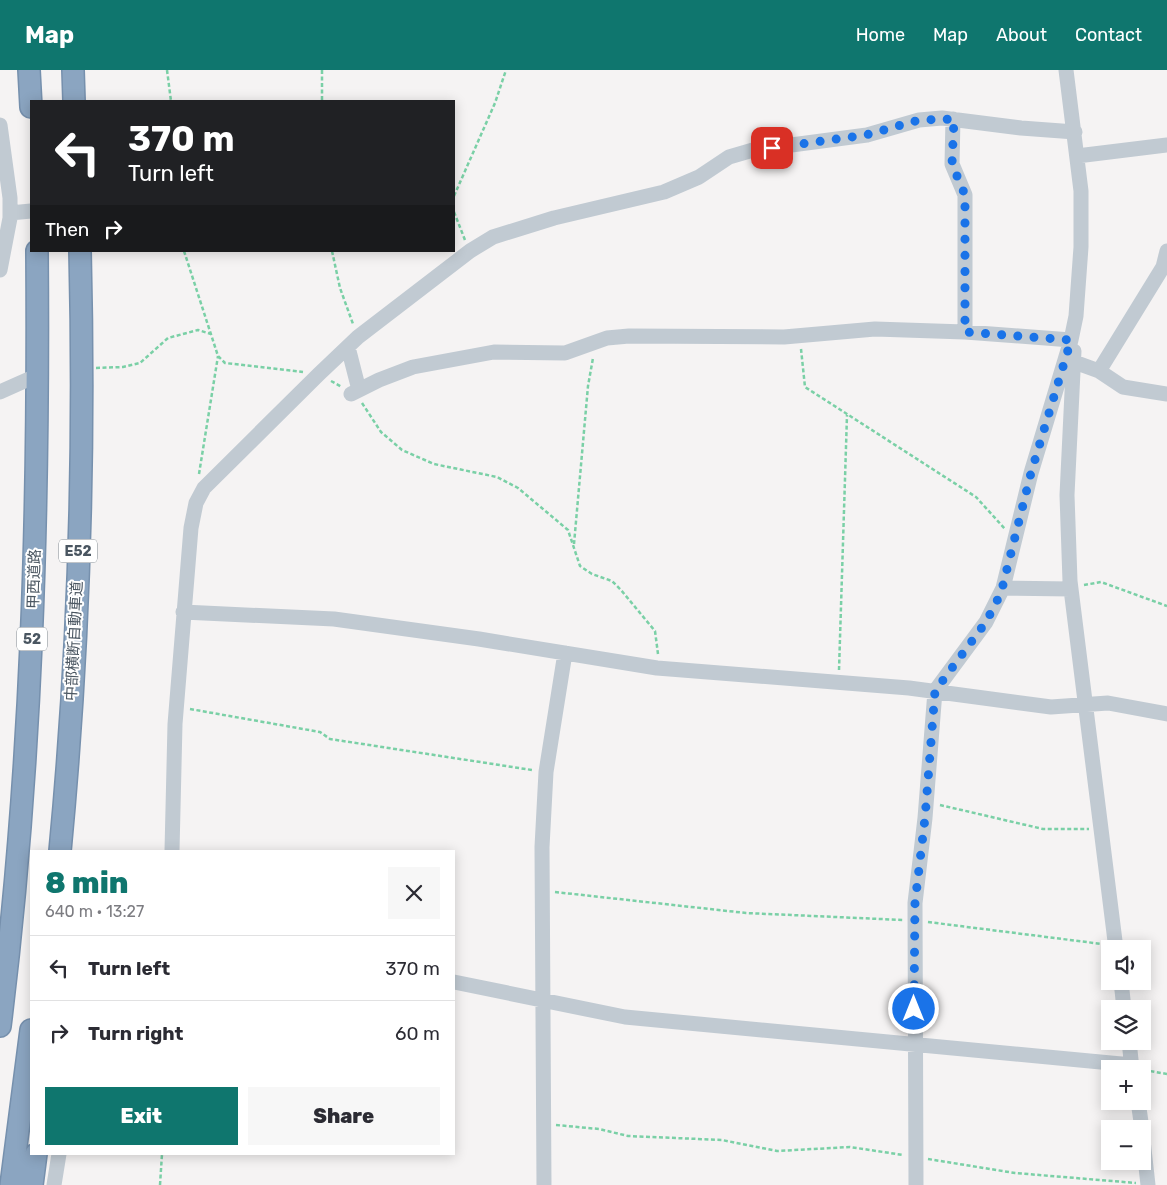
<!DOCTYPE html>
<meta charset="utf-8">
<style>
:root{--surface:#fff;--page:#f7f7f7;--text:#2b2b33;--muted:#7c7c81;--line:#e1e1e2;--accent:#0f766e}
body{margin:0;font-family:Rubik,"Noto Sans JP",sans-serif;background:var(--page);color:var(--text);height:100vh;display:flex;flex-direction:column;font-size:19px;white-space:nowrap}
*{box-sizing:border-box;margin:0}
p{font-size:16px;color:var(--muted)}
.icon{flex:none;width:28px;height:28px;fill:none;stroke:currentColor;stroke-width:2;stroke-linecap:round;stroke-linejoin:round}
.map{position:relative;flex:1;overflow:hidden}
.details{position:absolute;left:30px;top:780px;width:425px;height:305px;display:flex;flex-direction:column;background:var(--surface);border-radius:0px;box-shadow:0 2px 12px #0003}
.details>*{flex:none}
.banner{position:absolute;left:30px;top:30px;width:425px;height:152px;border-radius:0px;box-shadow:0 2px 12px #0003;background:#202124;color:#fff;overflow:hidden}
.tools{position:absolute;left:1101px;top:870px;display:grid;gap:10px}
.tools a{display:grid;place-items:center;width:50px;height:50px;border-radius:0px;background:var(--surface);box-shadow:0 2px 12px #0003;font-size:25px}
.pin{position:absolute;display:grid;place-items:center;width:42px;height:42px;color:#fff;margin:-21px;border-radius:10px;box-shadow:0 2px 8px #0006}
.me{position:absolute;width:55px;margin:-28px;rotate:0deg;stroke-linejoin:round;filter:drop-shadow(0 0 4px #0008)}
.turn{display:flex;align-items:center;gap:18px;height:105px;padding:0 15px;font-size:22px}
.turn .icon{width:65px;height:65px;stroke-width:2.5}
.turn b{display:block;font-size:35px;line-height:42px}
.then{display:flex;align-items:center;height:48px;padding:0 15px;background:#0003;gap:10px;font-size:19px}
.round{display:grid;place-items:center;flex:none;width:52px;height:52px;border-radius:0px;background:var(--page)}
.headline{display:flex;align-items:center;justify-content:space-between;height:85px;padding:0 15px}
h1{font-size:30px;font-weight:800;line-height:38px;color:var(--accent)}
.primary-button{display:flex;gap:10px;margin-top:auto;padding:10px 15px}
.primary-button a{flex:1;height:58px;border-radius:0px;background:var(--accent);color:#fff;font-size:20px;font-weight:800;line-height:58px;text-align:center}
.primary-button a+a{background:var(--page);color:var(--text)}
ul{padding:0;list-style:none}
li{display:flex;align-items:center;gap:15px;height:65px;padding:0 15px;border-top:1px solid var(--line)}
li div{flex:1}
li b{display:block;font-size:19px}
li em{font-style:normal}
header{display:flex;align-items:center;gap:30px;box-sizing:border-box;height:70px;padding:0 25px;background:var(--accent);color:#fff}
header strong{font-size:24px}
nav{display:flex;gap:28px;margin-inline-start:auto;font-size:18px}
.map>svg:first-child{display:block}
</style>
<header>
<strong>Map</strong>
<nav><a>Home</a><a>Map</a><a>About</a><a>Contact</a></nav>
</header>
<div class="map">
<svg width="1167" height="1115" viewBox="0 0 1167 1115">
<rect width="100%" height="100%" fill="#f5f3f3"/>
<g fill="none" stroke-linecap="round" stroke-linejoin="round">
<g stroke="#7690ad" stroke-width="24">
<path id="highway" d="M 29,0 L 31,37
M 73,0 L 74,31
M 60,781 C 79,582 85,381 80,181
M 0,956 C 32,699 39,440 37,181
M 11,1115 L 31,960
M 32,1115 L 36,1084"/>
</g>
<path stroke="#7ad0a6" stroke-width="2.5" stroke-dasharray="4 2.5" stroke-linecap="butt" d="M 167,0 L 171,31
M 322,0 L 322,31
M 454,126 L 495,33 L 506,0
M 454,142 L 465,170
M 184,181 L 218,286 L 225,293 L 303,302
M 332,181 L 340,218 L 353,254
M 801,279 L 805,317 L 976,427 L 1005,459
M 96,298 L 123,297 L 140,293 L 168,268 L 198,260 L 211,264
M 331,311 L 342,317
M 362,333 L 381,362 L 402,380 L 434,394 L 497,407 L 518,418 L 568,460 L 580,496 L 592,504 L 612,511 L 621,520 L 655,561 L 658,584
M 199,404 L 218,286
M 574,474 L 588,316 L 593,288
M 1084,515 L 1101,512 L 1167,536
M 839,600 L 847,345
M 190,639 L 320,662 L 330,669 L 532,700
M 940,735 L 1043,759 L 1089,759
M 555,822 L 746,843 L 903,850
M 928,852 L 1102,874
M 1144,1000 L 1167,1004
M 556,1055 L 599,1059 L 628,1066 L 722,1070 L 777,1081 L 850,1077 L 903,1085
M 928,1089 L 1015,1103 L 1136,1113
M 160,1115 L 162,1084"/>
<path stroke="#c1cad2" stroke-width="15" d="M 953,49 L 952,94 L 965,125 L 965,262
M 0,55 L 10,128 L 10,148 L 0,200
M 1077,86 L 1167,75
M 10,143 L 31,141
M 348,277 L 359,320
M 1074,281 L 1067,425 L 1070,511 L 1116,879
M 1066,289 L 1099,301 L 1123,317 L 1167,324
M 1099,301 L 1163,197 L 1167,181
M 0,322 L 38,305
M 351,324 L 379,310 L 413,297 L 494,282 L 565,283 L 607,268 L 629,266 L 784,267 L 875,259 L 965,262 L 1071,270
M 1003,518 L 1071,519
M 183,542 L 334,549 L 479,569 L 657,598 L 909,618 L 1051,637 L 1108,633 L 1167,644
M 172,781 L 175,654 L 191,458 L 196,433 L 204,418 L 319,304 L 358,267 L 470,181 L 493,167 L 554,148 L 664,122 L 699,107 L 729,87 L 753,80 L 867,65 L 919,50 L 942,48 L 1021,58 L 1075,62
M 1121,911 L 1124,939
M 454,912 L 625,947 L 1132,995
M 1129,971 L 1132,999
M 1138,1031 L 1142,1059
M 1142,1061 L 1148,1115
M 54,1115 L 59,1084
M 544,1115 L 542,777 L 546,702 L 565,583
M 916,1115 L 915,833 L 925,748 L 935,621 L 986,552 L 1003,518 L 1031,403 L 1071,270 L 1076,246 L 1081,177 L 1081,121 L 1066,0"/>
<use href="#highway" stroke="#8ba5c1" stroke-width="21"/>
</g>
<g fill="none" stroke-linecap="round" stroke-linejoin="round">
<path stroke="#1a73e8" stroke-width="9" stroke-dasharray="0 16.2" d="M 772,78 L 866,65 L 919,50 L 954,49 L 952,94 L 965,125 L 965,262 L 1071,270 L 1031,403 L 1001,523 L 986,552 L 935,621 L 925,748 L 915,833 L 914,939"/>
</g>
<g text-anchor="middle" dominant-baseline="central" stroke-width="4" stroke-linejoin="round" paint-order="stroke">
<g fill="#fff" stroke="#808990" stroke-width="1">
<rect x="59" y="469.5" width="38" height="23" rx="4"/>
<rect x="17" y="557.5" width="30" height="23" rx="4"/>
</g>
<g font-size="14" font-weight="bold" fill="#4a5661">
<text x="78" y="481">E52</text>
<text x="32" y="569">52</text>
</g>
<g font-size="15" fill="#4a5661" stroke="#fff">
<text transform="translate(34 509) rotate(-88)">甲西道路</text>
<text transform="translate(74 571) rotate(-87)">中部横断自動車道</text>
</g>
</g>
</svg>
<div class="tools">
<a><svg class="icon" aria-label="sound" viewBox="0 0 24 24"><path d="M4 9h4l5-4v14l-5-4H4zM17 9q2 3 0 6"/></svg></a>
<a><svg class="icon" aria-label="layers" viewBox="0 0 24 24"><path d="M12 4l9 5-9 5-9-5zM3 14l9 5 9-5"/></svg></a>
<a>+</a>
<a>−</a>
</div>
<div class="pin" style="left:772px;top:78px;background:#d93025"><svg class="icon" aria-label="arrive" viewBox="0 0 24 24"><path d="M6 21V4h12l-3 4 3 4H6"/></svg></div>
<svg class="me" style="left:914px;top:939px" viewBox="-20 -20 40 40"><circle r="17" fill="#1a73e8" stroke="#fff" stroke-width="3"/><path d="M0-11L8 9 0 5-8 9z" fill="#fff"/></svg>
<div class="banner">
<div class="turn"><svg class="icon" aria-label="left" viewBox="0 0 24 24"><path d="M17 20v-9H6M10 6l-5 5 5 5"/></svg><div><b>370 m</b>Turn left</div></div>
<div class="then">Then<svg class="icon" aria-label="right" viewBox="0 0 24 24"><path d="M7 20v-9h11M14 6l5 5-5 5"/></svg></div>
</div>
<section class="details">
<div class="headline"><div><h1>8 min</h1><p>640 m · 13:27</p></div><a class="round"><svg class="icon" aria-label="close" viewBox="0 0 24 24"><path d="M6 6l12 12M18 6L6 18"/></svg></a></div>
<ul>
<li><svg class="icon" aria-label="left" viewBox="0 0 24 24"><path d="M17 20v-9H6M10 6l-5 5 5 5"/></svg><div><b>Turn left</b></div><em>370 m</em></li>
<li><svg class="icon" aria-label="right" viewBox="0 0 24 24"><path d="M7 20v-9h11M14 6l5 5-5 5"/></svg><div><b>Turn right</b></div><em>60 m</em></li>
</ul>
<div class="primary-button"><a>Exit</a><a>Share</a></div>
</section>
</div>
